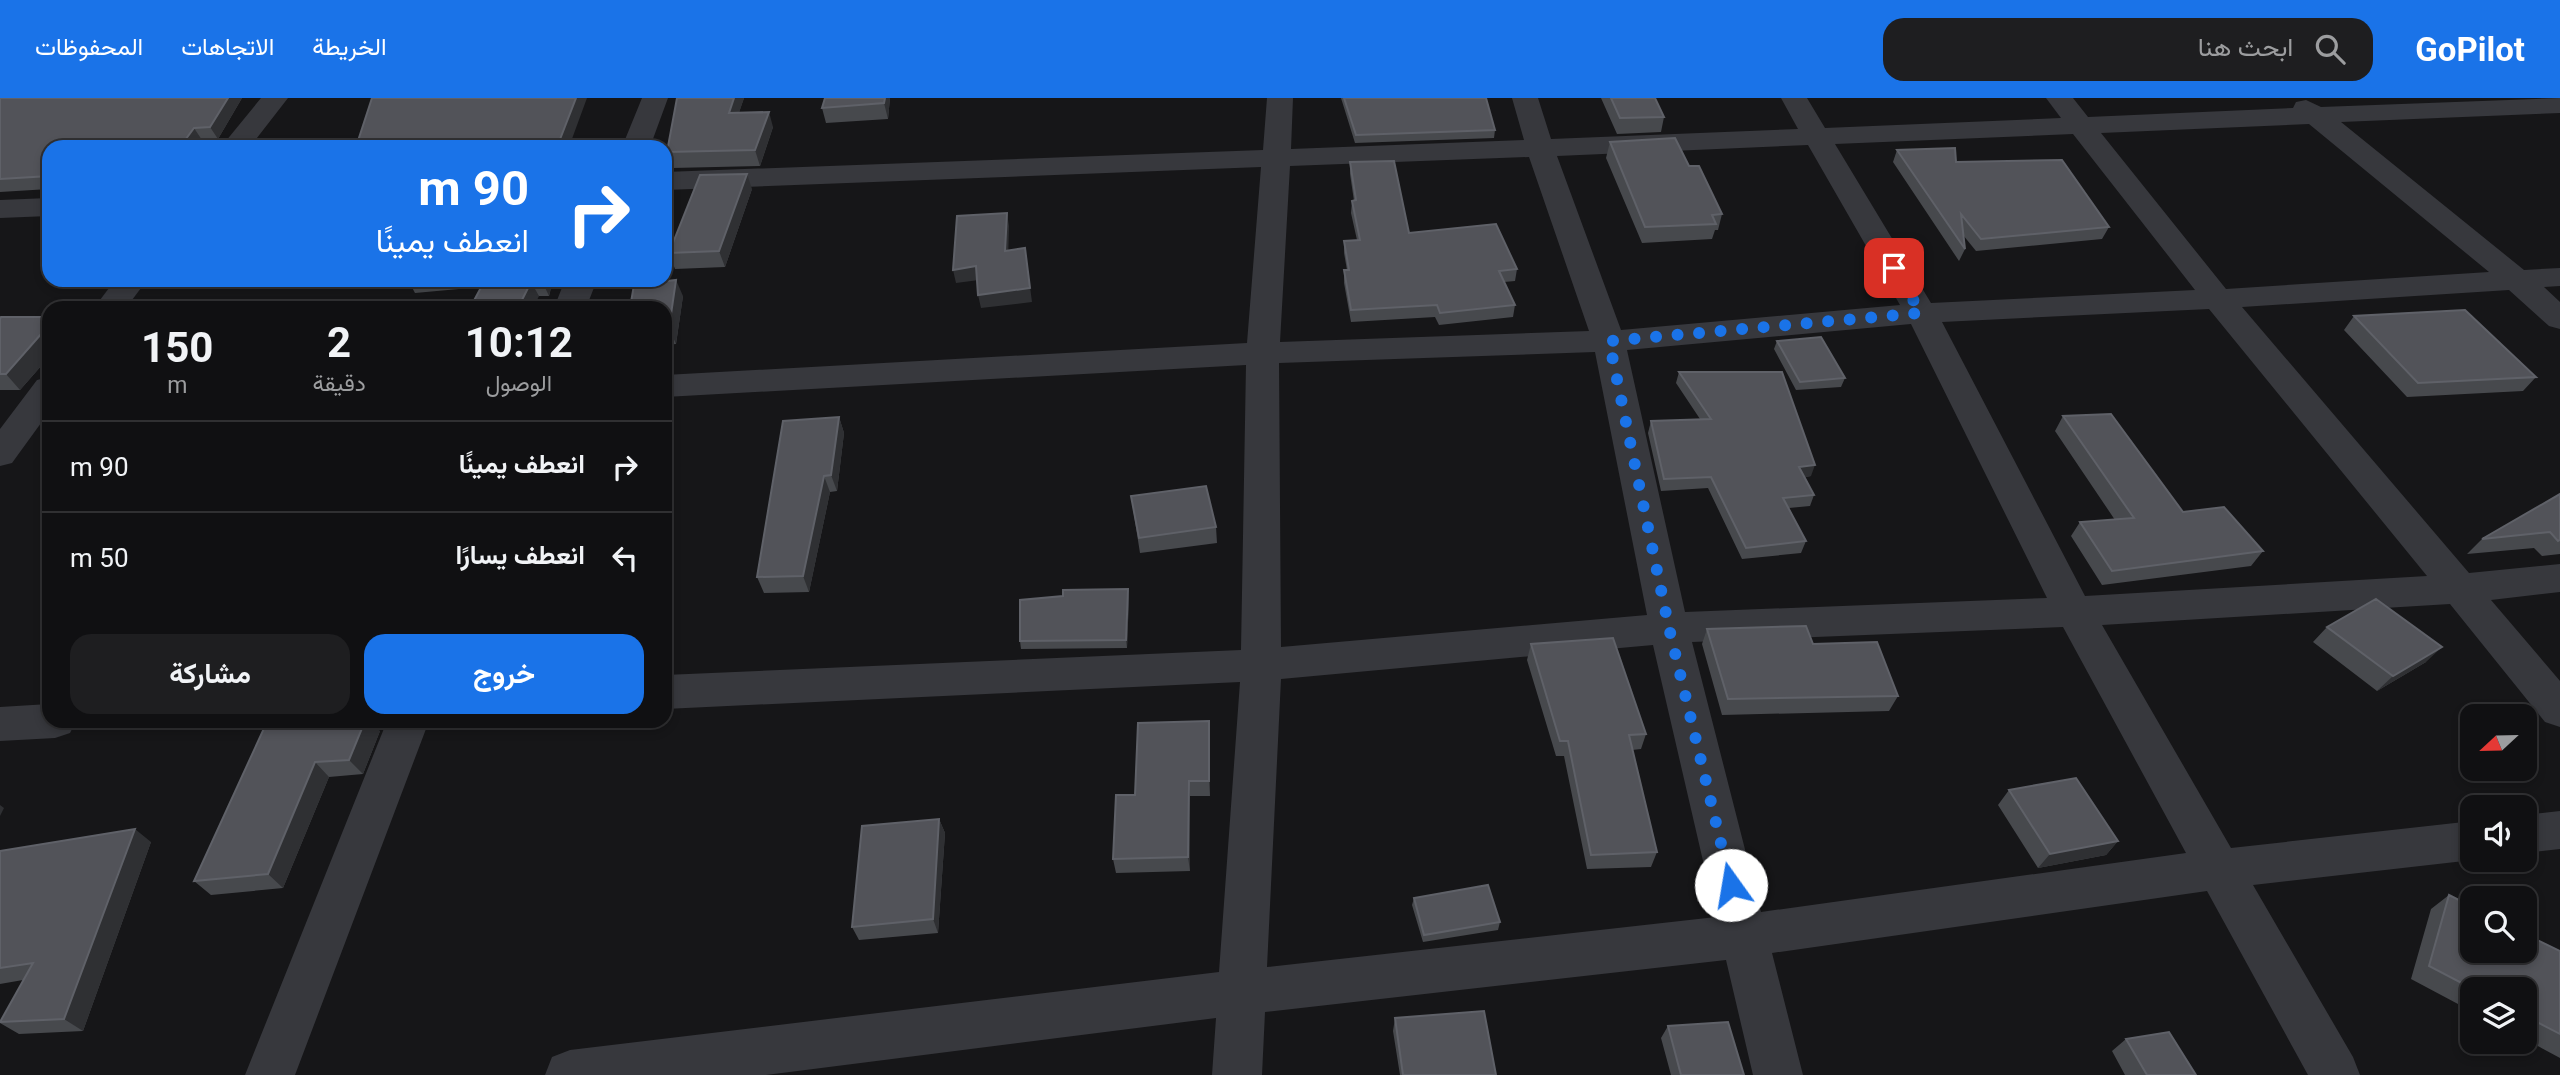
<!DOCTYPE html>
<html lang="ar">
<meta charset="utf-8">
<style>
:root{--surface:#101012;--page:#1e1e20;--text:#f1f3f6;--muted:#9c9d9f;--line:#303032;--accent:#1a73e8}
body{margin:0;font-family:Roboto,Vazirmatn,sans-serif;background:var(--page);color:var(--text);direction:rtl;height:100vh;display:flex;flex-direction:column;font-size:26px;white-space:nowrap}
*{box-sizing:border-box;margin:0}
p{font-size:23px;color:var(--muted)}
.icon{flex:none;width:38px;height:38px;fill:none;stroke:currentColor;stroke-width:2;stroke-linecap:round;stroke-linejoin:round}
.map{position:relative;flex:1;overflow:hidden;direction:ltr}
.panel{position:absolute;left:42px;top:203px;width:630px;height:427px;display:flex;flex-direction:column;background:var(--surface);border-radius:21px;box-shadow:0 4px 10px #0003,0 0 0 2px var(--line);direction:rtl}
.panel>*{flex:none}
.top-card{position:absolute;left:42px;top:42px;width:630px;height:147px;border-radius:21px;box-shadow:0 4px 10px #0003,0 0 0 2px var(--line);direction:rtl;background:#1a73e8;color:#fff;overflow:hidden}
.needle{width:46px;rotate:248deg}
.controls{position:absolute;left:2460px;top:606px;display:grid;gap:14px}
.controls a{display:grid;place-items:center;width:77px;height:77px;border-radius:14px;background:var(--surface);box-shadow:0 4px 10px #0003,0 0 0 2px var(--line);font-size:35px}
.pin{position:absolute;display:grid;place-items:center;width:60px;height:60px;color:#fff;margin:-30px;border-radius:14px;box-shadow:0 4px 10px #0006}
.me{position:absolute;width:77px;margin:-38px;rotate:347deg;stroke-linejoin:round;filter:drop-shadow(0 0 5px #0008)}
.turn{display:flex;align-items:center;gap:24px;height:147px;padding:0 28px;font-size:32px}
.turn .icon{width:91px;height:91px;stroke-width:2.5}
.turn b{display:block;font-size:49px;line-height:60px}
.eta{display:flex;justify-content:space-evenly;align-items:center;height:119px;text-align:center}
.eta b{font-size:42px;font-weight:700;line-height:49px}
.button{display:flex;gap:14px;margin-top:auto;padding:14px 28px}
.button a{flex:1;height:80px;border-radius:21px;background:var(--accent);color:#fff;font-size:28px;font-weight:700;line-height:80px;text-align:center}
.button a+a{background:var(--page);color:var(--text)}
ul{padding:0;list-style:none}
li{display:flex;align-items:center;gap:21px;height:91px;padding:0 28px;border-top:2px solid var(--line)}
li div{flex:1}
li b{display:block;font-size:26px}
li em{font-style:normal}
header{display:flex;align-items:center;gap:42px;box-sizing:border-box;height:98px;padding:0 35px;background:var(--accent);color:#fff}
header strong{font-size:33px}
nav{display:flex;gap:38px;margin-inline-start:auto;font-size:24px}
.search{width:490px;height:63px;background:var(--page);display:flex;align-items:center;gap:18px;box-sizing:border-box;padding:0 24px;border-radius:21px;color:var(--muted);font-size:26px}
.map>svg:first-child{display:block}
</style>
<header>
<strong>GoPilot</strong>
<div class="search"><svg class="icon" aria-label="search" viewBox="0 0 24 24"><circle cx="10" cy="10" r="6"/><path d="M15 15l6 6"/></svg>ابحث هنا</div>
<nav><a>الخريطة</a><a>الاتجاهات</a><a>المحفوظات</a></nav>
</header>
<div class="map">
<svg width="2560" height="977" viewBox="0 0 2560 977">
<rect width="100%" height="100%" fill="#161618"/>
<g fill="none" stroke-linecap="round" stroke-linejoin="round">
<path fill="#37383d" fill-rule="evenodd" d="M 261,0 L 288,0 L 250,49 L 221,49 Z
M 642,0 L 668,0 L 650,49 L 622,49 Z
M 1267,0 L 1293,0 L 1291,51 L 1524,42 L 1512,0 L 1538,0 L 1551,41 L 1798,31 L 1781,0 L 1807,0 L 1825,30 L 2061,20 L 2046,0 L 2073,0 L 2088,19 L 2293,10 L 2296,4 L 2306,2 L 2321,9 L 2560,0 L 2560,15 L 2341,24 L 2524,172 L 2560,170 L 2560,188 L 2544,189 L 2560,204 L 2560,231 L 2549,228 L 2509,192 L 2242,209 L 2469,475 L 2560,466 L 2560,494 L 2491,502 L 2560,583 L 2560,629 L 2545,624 L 2450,506 L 2102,527 L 2231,750 L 2473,723 L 2473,762 L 2253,787 L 2353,959 L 2360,977 L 2308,977 L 2207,793 L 1772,855 L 1803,977 L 1753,977 L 1726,862 L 1265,914 L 1262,977 L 1212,977 L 1216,920 L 766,977 L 545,977 L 552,959 L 570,952 L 1219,874 L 1240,584 L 665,611 L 665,577 L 1241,552 L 1246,267 L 665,299 L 665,277 L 1247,245 L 1261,69 L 665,92 L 665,74 L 1263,52 ZM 2309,26 L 2489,174 L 2226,191 L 2101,35 ZM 2073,36 L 2195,192 L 1931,205 L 1835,46 ZM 1808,47 L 1900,207 L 1621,232 L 1557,58 ZM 1529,59 L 1589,233 L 1280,244 L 1290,68 ZM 2209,211 L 2427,478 L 2085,498 L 1942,224 ZM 1911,226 L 2047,500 L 1685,514 L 1627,252 ZM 1595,254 L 1647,517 L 1281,549 L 1279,265 ZM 2063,529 L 2186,755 L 1761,814 L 1692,544 ZM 1653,547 L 1716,819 L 1267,869 L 1281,581 Z
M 49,100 L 49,118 L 0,120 L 0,102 Z
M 115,182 L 147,182 L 126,210 L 94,210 Z
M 565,182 L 597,182 L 586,210 L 554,210 Z
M 49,279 L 49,314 L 12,365 L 0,368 L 0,331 L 37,282 Z
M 49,606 L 49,623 L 76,623 L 70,635 L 55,640 L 0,643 L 0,609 Z
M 387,623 L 429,623 L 295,977 L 245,977 Z
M 2560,713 L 2560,751 L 2525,755 L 2525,717 Z"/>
</g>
<path fill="#47494d" d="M 0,0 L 242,0 L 218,41 L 202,42 L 197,49 L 49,49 L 49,91 L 0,94 Z
M 677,0 L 744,0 L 739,14 L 773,29 L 760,68 L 672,70 L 667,54 Z
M 890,0 L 888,21 L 826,25 L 822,10 Z
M 1341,0 L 1486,0 L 1495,32 L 1494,40 L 1355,45 Z
M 1601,0 L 1655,0 L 1664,19 L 1661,34 L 1617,36 Z
M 1610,44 L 1689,68 L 1722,116 L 1718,132 L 1715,132 L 1712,141 L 1642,145 L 1606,60 Z
M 1897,52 L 1956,64 L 2109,129 L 2102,141 L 1976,153 L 1963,137 L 1965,151 L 1959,163 L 1893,64 Z
M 1350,64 L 1409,135 L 1517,171 L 1515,183 L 1504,184 L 1515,207 L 1513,219 L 1439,227 L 1435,219 L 1351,224 L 1344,185 L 1344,172 L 1347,172 L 1344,155 L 1344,143 L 1357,142 L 1351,115 L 1352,103 L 1354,103 L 1350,76 Z
M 752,91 L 725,169 L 675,171 L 669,155 Z
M 408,182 L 553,182 L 549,198 L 539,198 L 481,189 L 415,195 Z
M 683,198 L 676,246 L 665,247 L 665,210 Z
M 2354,218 L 2536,279 L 2523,293 L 2407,299 L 2344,232 Z
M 49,219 L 49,259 L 20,292 L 0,292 L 0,221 Z
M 1777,243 L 1845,280 L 1841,289 L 1796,292 L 1774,251 Z
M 1679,274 L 1811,378 L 1805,379 L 1814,397 L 1810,408 L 1789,410 L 1806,443 L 1801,455 L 1742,461 L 1708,390 L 1661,393 L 1648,335 L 1651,323 L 1700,321 L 1676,285 Z
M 2063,318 L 2183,414 L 2263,453 L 2251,468 L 2102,487 L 2071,438 L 2080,424 L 2115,422 L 2055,333 Z
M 839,319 L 844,335 L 837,393 L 830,394 L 809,494 L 764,495 L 757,479 Z
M 2560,396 L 2560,456 L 2542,458 L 2534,450 L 2467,456 L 2482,441 Z
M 1131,398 L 1216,429 L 1217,445 L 1140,455 Z
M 1129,499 L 1127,550 L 1021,551 L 1020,543 Z
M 2327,529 L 2426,564 L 2377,593 L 2313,544 Z
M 1707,531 L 1898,598 L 1889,613 L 1722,617 L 1702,546 Z
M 1531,546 L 1646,636 L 1641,651 L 1632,652 L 1657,754 L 1651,769 L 1587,771 L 1564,658 L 1556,658 L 1527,562 Z
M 266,626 L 380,633 L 363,676 L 329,679 L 283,790 L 211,797 L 194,783 Z
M 1210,638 L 1210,698 L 1190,698 L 1190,773 L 1116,775 L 1113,761 Z
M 2009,692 L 2118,743 L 2106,757 L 2038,770 L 1998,707 Z
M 939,721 L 945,735 L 938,835 L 859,842 L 852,829 Z
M 151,744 L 83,933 L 19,936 L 0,925 L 23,882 L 0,886 L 0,753 Z
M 2449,797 L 2560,853 L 2560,960 L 2525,941 L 2525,891 L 2473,891 L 2473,914 L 2411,881 L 2431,811 Z
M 1414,800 L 1500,824 L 1498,832 L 1423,844 L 1412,807 Z
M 1395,920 L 1496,977 L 1400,977 L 1393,933 Z
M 1668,928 L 1744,977 L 1671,977 L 1661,940 Z
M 2126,941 L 2196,977 L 2125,977 L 2112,953 Z"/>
<path fill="#2f3033" d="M 228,0 L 242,0 L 218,41 L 210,29 Z
M 576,0 L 587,0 L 569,49 L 557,49 Z
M 734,0 L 744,0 L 734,30 L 729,15 Z
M 885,0 L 890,0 L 888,21 L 884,5 Z
M 769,14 L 773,29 L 760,68 L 755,52 Z
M 194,30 L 202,42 L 197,49 L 180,49 Z
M 747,76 L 752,91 L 725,169 L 719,153 Z
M 1007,115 L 1009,128 L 1008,166 L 1005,153 Z
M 1025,150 L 1032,204 L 981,210 L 978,197 Z
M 976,168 L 979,182 L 956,185 L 953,172 Z
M 542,182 L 553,182 L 549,198 L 542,183 Z
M 676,182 L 683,198 L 676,246 L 669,230 Z
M 531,184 L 539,198 L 533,210 L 518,210 Z
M 49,227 L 49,259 L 20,292 L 6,276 Z
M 839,319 L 844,335 L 837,393 L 831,377 Z
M 1815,367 L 1811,378 L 1795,381 L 1799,369 Z
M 824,378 L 830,394 L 809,494 L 803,478 Z
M 1128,491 L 1129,499 L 1127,550 L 1126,542 Z
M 2442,549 L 2426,564 L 2377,593 L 2393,578 Z
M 365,623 L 371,623 L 380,633 L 363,676 L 349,662 Z
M 1209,623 L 1210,638 L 1210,698 L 1209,683 Z
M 315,664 L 329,679 L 283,790 L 268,776 Z
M 1189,683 L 1190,698 L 1190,773 L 1188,759 Z
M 0,707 L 4,710 L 0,718 Z
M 939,721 L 945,735 L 938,835 L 933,821 Z
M 135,731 L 151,744 L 83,933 L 64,921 Z
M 2118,743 L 2106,757 L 2038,770 L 2050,756 Z"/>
<path fill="#525359" stroke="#5f6168" stroke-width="2" d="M 0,0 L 228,0 L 210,29 L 194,30 L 180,49 L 49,49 L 49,78 L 0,81 Z
M 372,0 L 576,0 L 557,49 L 356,49 Z
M 677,0 L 734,0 L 729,15 L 769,14 L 755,52 L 667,54 Z
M 825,0 L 885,0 L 884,5 L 822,10 Z
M 1344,0 L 1486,0 L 1495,32 L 1356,37 Z
M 1611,0 L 1655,0 L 1664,19 L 1620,20 Z
M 1675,40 L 1689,68 L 1699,68 L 1722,116 L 1712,117 L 1716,126 L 1645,129 L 1610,44 Z
M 1955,50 L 1956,64 L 2062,62 L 2109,129 L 1981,141 L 1961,116 L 1965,151 L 1897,52 Z
M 1394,63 L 1409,135 L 1496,126 L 1517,171 L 1499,173 L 1515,207 L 1440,215 L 1437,207 L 1351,212 L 1344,172 L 1349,172 L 1344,143 L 1360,142 L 1352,103 L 1356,102 L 1350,64 Z
M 747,76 L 719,153 L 669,155 L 700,77 Z
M 1007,115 L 1005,153 L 1025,150 L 1030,190 L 978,197 L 976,168 L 953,172 L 957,118 Z
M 485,182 L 542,182 L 542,183 L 531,184 L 518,210 L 470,210 Z
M 676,182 L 669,230 L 665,230 L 665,210 L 630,210 L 634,187 Z
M 2465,212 L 2536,279 L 2418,285 L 2354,218 Z
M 1,219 L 49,219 L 49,227 L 6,276 L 0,276 L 0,221 Z
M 1821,239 L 1845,280 L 1800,284 L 1777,243 Z
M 1679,274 L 1782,274 L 1815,367 L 1799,369 L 1814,397 L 1783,400 L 1806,443 L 1746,450 L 1711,379 L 1664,381 L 1651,323 L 1711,321 Z
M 2111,316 L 2183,414 L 2224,409 L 2263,453 L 2112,473 L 2080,424 L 2134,420 L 2063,318 Z
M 839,319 L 831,377 L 824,378 L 803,478 L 757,479 L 783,323 Z
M 1206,388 L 1216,429 L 1139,440 L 1131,398 Z
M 2560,396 L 2560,442 L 2558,443 L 2550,434 L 2482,441 Z
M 1128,491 L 1126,542 L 1020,543 L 1020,502 L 1063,498 L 1063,492 Z
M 2376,501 L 2442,549 L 2393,578 L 2327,529 Z
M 1806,528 L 1813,546 L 1877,544 L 1898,598 L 1728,601 L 1707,531 Z
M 1613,540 L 1646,636 L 1629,637 L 1657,754 L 1591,757 L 1568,643 L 1560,643 L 1531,546 Z
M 304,623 L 365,623 L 349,662 L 315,664 L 268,776 L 194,783 L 266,626 Z
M 1209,623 L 1209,683 L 1189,683 L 1188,759 L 1113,761 L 1116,697 L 1135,697 L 1138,625 Z
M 2076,680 L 2118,743 L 2050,756 L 2009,692 Z
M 939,721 L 933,821 L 852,829 L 862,728 Z
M 135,731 L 64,921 L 0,924 L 33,865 L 0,870 L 0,753 Z
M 1488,787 L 1500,824 L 1424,837 L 1414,800 Z
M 2449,797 L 2473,809 L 2473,852 L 2525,852 L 2525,836 L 2560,853 L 2560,936 L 2525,918 L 2525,891 L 2473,891 L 2429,868 Z
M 1484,913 L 1496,977 L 1403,977 L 1395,920 Z
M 1728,924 L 1744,977 L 1681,977 L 1668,928 Z
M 2169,934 L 2196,977 L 2147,977 L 2126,941 Z"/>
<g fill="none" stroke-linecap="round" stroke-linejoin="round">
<path stroke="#1a73e8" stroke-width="12" stroke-dasharray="0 21.6" d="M 1731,787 L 1669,530 L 1609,243 L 1921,215 L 1894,170"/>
</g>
</svg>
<div class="controls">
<a><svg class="needle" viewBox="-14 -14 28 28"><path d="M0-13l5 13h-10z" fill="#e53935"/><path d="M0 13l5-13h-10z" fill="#9c9d9f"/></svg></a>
<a><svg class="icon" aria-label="sound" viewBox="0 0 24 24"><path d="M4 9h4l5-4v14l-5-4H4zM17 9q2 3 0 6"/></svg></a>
<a><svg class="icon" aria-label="search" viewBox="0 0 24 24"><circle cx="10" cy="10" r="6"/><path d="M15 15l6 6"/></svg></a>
<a><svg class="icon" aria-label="layers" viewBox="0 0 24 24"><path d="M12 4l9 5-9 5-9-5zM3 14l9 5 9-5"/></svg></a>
</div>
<div class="pin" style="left:1894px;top:170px;background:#d93025"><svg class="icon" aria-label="arrive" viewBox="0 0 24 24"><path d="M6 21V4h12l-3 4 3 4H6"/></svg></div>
<svg class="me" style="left:1731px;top:787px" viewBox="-20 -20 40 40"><circle r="19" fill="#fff"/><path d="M0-13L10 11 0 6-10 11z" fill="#1a73e8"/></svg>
<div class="top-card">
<div class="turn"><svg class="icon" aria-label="right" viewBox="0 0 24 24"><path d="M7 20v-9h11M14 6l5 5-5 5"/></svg><div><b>90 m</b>انعطف يمينًا</div></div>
</div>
<section class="panel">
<div class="eta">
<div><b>10:12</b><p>الوصول</p></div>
<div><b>2</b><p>دقيقة</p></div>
<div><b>150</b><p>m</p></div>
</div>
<ul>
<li><svg class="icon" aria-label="right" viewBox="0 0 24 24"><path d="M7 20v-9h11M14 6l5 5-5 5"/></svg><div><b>انعطف يمينًا</b></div><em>90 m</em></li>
<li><svg class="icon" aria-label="left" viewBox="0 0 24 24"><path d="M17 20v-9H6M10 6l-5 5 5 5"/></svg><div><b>انعطف يسارًا</b></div><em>50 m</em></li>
</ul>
<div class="button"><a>خروج</a><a>مشاركة</a></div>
</section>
</div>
